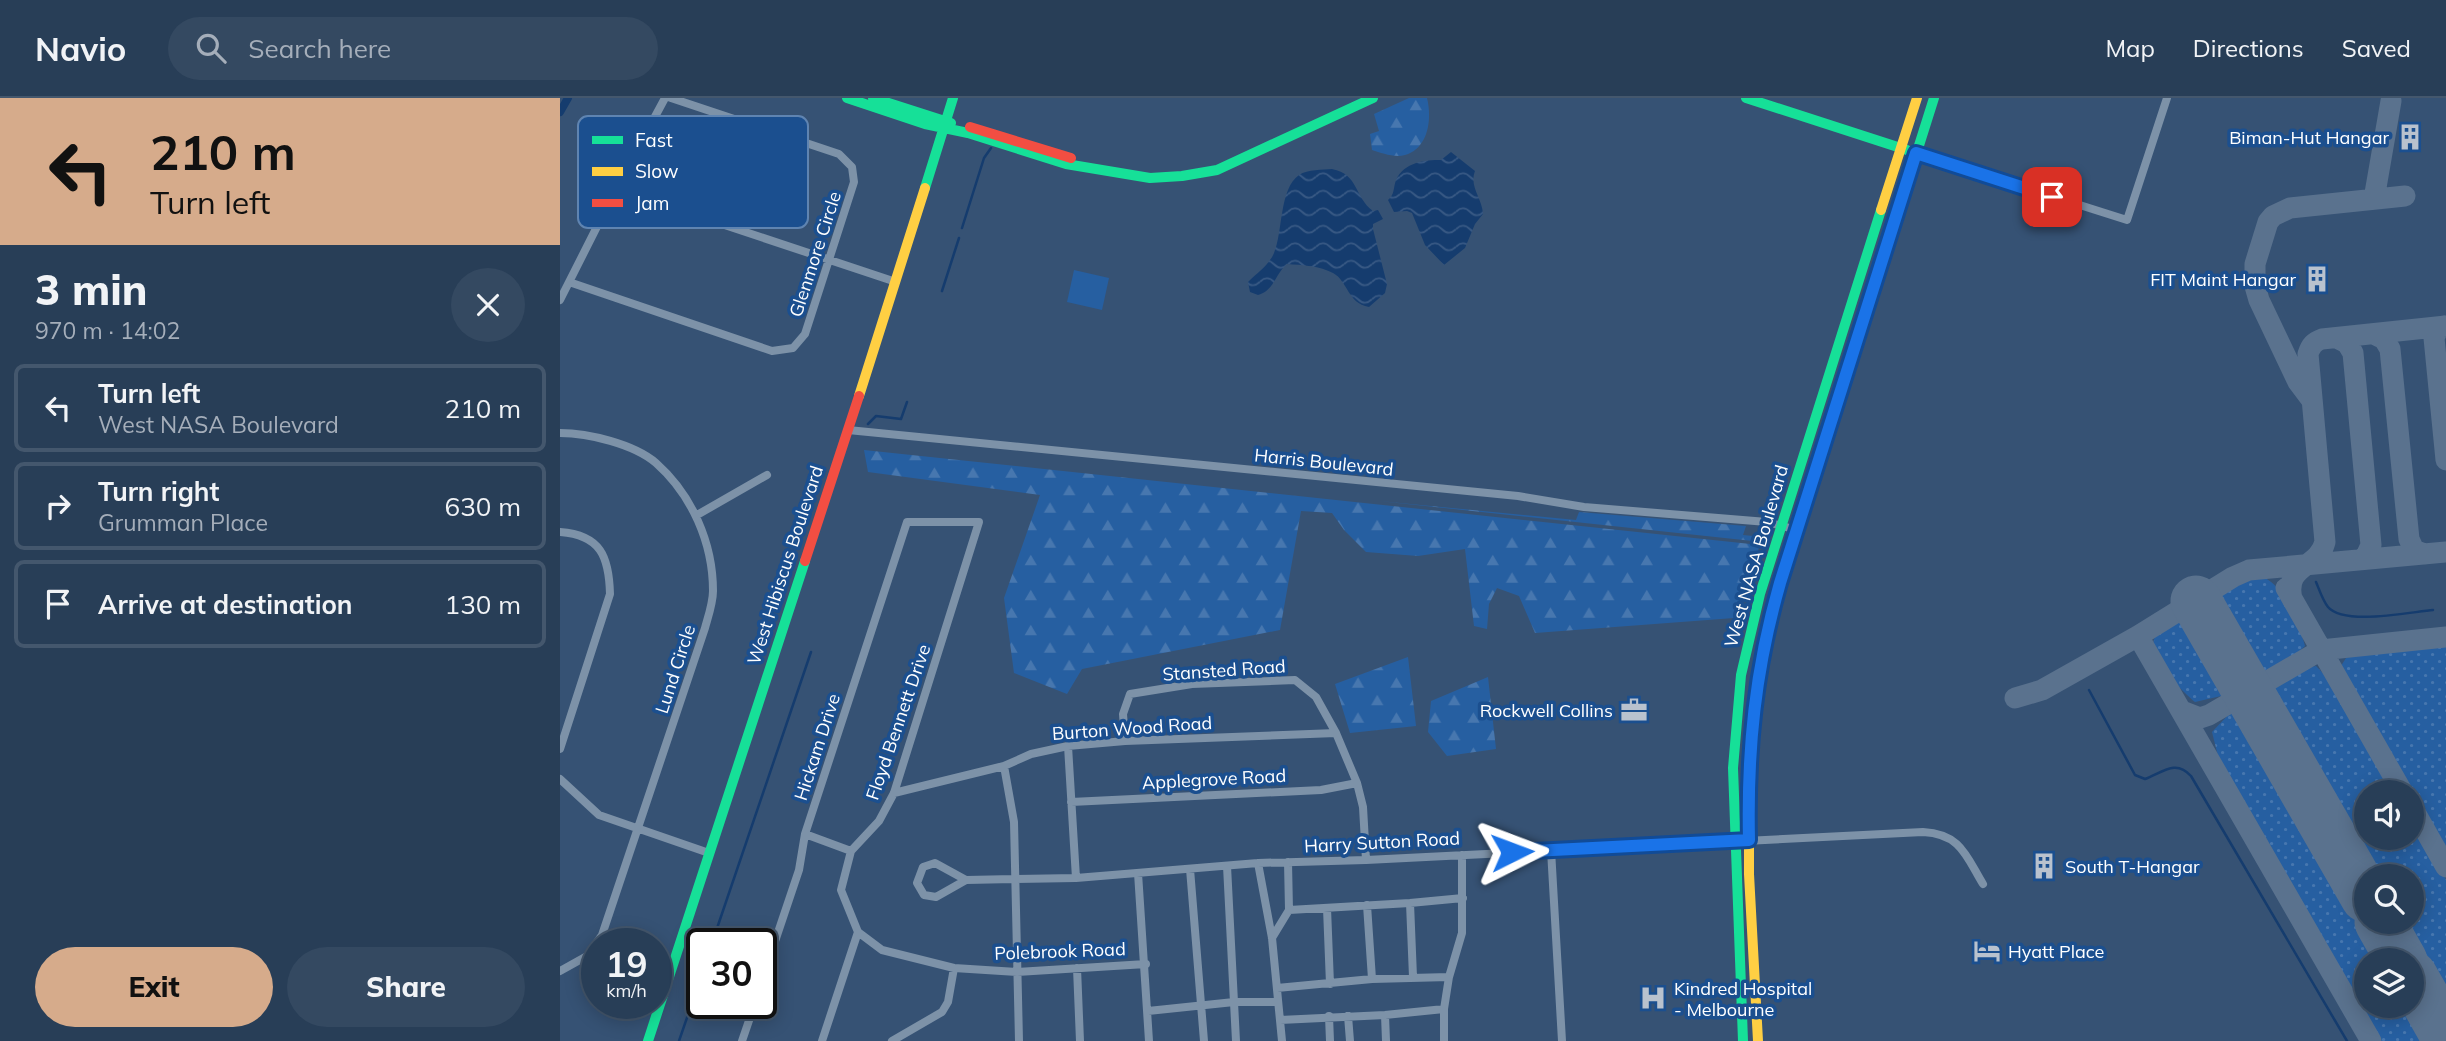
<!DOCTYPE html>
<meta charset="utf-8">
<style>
body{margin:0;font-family:Mulish,sans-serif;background:#344961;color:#f1f3f6;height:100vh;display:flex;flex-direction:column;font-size:26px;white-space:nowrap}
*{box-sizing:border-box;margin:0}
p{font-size:23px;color:#a5aeba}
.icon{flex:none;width:38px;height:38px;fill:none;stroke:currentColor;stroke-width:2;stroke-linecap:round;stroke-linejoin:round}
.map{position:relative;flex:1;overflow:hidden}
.side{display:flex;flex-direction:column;background:#283e57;width:560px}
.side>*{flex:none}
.guide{background:#d6ab8b;color:#111;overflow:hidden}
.fabs{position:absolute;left:1794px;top:682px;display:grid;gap:14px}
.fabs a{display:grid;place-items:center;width:70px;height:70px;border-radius:50%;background:#283e57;box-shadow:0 4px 18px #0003,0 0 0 2px #44576d;font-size:35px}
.speed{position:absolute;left:21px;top:830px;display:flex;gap:14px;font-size:35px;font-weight:700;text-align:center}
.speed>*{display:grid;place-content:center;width:91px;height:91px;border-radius:50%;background:#283e57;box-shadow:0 4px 18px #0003,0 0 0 2px #44576d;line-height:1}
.speed small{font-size:18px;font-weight:400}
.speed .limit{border:4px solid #111;border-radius:10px;background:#fff;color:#111}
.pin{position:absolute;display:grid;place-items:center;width:60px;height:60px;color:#fff;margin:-30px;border-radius:14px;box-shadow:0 4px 10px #0006}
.me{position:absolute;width:77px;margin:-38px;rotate:87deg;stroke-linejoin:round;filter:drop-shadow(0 0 5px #0008)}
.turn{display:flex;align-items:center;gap:24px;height:147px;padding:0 35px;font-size:32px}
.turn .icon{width:91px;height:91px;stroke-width:2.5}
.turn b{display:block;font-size:49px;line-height:60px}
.round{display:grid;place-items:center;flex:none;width:74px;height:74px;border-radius:37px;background:#344961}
.head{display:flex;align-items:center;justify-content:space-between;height:119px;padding:0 35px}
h1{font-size:42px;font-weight:800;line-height:52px}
.button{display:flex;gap:14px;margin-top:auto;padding:14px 35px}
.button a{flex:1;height:80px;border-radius:42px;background:#d6ab8b;color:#111;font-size:28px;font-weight:800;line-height:80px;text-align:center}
.button a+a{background:#344961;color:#f1f3f6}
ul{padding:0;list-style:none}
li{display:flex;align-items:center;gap:21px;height:88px;margin:0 14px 10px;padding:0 21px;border:4px solid #44576d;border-radius:10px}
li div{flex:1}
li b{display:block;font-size:26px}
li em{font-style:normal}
header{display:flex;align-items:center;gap:42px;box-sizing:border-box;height:98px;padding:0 35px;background:#283e57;border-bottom:2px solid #44576d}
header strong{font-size:33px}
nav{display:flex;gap:38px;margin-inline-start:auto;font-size:24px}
.search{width:490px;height:63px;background:#344961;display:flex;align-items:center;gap:18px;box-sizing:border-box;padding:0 24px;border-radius:38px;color:#a5aeba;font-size:26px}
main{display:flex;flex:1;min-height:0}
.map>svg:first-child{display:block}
.grass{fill:url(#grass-dots)}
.forest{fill:url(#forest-firs)}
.park{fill:#265fa1}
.water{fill:url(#water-waves)}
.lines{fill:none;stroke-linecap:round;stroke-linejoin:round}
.stream{stroke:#153c6e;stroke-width:2.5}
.canal{stroke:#153c6e;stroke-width:8}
.taxiway{stroke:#5a728e;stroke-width:21}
.runway{stroke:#5a728e;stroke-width:51}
.street{stroke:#7d92a8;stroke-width:8}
.fast{stroke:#16e098;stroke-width:10}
.slow{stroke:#ffcf43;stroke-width:10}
.jam{stroke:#f24e42;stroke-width:10}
.route-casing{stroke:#114b97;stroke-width:18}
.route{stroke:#1a73e8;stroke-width:12}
.labels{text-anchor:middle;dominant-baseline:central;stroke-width:7;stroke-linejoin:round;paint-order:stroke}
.poi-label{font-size:18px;fill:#fff;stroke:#1b4f8f;text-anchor:end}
.street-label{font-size:18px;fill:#fff;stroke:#1b4f8f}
.key{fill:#1b4f8f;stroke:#5f84b1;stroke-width:2}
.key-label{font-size:19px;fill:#fff}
</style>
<header>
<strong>Navio</strong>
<div class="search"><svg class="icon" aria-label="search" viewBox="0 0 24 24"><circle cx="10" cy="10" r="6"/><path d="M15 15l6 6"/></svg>Search here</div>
<nav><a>Map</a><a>Directions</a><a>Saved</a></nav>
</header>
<main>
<section class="side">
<div class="guide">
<div class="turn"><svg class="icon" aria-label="left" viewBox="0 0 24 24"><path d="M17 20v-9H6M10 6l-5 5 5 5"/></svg><div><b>210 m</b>Turn left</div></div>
</div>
<div class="head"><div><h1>3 min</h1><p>970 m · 14:02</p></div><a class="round"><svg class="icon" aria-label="close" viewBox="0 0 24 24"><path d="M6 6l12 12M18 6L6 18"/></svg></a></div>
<ul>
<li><svg class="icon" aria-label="left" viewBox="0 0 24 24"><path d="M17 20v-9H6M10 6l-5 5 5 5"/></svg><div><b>Turn left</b><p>West NASA Boulevard</p></div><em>210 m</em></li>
<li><svg class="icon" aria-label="right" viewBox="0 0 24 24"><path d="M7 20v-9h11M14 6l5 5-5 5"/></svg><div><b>Turn right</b><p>Grumman Place</p></div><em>630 m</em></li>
<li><svg class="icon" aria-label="arrive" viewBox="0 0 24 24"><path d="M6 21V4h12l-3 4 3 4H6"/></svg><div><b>Arrive at destination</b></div><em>130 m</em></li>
</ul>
<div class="button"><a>Exit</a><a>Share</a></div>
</section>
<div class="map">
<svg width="1886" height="943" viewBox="0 0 1886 943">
<defs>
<pattern id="grass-dots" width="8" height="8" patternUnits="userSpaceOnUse" patternTransform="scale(1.75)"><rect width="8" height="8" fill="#265fa1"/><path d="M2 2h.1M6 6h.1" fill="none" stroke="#4777af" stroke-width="1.8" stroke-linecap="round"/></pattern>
<pattern id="forest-firs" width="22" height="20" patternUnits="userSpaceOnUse" patternTransform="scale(1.75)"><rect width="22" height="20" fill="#265fa1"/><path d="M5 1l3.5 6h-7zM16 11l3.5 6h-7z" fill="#4777af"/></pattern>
<pattern id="water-waves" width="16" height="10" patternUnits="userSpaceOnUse" patternTransform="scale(1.75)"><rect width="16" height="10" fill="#153c6e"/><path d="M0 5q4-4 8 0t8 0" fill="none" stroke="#385984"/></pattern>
</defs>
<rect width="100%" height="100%" fill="#365274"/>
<!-- grass -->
<path class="grass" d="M1700,478C1723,484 1739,526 1745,548C1730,563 1715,573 1694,578L1659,517L1656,505C1661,488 1684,482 1700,478Z
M1623,522L1636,529L1671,590L1661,598L1635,604C1619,590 1574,548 1603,530C1610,526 1615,523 1623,522Z
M1886,547V764L1852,704V695H1846C1823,655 1791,613 1781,568L1786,560L1799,556Z
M1756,568C1788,599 1813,655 1836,695H1806V740H1852V722L1886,782V912L1836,824H1852V779H1809L1704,596C1719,581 1735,572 1756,568Z
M1682,609L1828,863H1806V908H1852V904L1874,943H1817L1682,706L1659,662L1652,634L1671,614Z"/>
<!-- forest -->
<path class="forest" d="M849,0H867C872,20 869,50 845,57C834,60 822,55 812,52L810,36L819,33L814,16Z
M304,352L1200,447L1174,520L975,535L959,498L937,490L929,506L927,531L914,528L905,451L858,458L806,454L784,432L772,415L741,413L720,532L522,571L507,596L454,575L444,500L480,397L308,374Z
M819,403L1016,422L1019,414L1186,428L1183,437L1203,439L1202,444Z
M848,559L856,628L790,635L775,586Z
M928,579L936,651L887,658L868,634L871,603Z"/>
<!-- park -->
<path class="park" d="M514,172L549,180L542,212L507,204Z"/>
<!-- water -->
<path class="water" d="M891,54L915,73C909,89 922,99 923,116L915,126L905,150L884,167L865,147L852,115L847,113L834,114L828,102C835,96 833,90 836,82C844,64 865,62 881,62Z
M772,71C799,76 794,99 813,113L818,112L823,121L813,126V131L827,186L825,195L809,209C787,205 788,183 773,175C760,168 742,167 727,166C715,176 714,193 698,197L690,194L688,184C697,175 709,167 714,155C723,134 719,91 739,77C748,71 762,72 772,71Z"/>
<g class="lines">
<!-- stream -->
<path class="stream" d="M402,130L424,60L431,50
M382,193L399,140
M308,326L316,318L341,321L347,304
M1756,484C1759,491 1763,503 1768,509C1784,528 1850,514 1873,512
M1529,592L1575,677L1585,681C1603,674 1616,661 1631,678L1787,943
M152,845L251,554
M119,943L142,876"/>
<!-- canal -->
<path class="canal" d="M0,14L8,0"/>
<!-- taxiway -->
<path class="taxiway" d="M1814,101L1831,3
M1884,228L1878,231L1874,240L1886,362
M1814,236L1824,241L1830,251L1849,441L1854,452L1865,456
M1777,240L1787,245L1793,255L1811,447L1806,458L1800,462
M1750,300L1738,284L1699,202L1695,188V166L1708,124L1713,118L1730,110L1845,98
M1726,490L1843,695
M1732,501C1724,466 1758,471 1765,444L1748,256C1751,247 1754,244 1762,241L1886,228
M1578,538L1811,943
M1455,600L1482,592L1578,538L1673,479L1689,472L1886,454
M1622,613L1640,620L1649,617L1761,552L1886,539
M1852,709L1886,769"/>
<!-- runway -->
<path class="runway" d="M1636,503L1806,799
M1820,824L1842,863
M1852,878L1886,938"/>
<!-- street -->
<path class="street" d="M1356,55L1567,122L1607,0
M56,91L336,184
M9,184L212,253L233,250L245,236L294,84L292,69L279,56L111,0
M0,202L56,91L105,0
M288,332L958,398L1024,409L1207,424L1237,432
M0,335C28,335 74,346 96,365C132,397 153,445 153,493C153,505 148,519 145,530L42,837L27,858L0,873
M137,417L207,377
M0,434C41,437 49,459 50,496L0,651
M565,643L563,616L570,596L632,586L735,582L756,599L776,635L797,685L803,709L806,762
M508,648L516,780
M444,668L454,724L459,943
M0,681L39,717L149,755
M334,695L444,668L471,656L508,648L565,643L776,635
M511,704L761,692L797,685
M245,736L291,753
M991,752L1002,943
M698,765L712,840L722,943
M667,768L676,943
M630,771L644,943
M578,775L589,943
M406,782L376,799L364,797L357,785L363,769L375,765L406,782L454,781L516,780L698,765L806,762L1363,734C1401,736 1406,758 1423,786
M850,805L853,879
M807,807L812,881
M767,810L770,886
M729,812L850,805L903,800
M298,834L322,852L394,870L457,874L586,866
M712,840L729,812L728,764
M517,870L520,943
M201,885L239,772L245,736L347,424H419L334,695L319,723L291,753L281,792L298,834L262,943
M717,890L812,881L889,879
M588,913L674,904H718
M825,917L826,943
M769,918L770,943
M788,918L790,943
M720,922L825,917L884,911
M182,943L195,905
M332,943L382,914L388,904L394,870
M884,943V911L889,879L902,835V757"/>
<!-- fast -->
<path class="fast" d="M287,0L365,26L408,35L506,66L590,80L622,78L657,72L813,0
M313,0L391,25
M1186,0L1347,52
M365,90L393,0
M1189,668L1195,594L1216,500L1374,0
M88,943L245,463
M1183,943L1173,670L1181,577L1200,496L1321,112"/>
<!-- slow -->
<path class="slow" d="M1321,112L1357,0
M299,298L365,90
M1189,668V776L1198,943"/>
<!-- jam -->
<path class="jam" d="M410,29L511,60
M245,463L299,298"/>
</g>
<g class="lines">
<!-- route casing -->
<g class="route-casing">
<path id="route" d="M952,754L1189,742C1187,652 1195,572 1220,485L1356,55L1492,99"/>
</g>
<!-- route -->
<use href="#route" class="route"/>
</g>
<!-- icons -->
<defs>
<g id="building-bare" transform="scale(2.1)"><path d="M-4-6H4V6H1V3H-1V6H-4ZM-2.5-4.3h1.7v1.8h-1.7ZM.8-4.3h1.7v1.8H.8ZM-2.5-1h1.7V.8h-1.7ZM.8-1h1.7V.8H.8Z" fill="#b9c2ce" stroke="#1b4f8f" stroke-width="2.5" paint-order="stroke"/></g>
<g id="office-bare" transform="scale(2.1)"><path d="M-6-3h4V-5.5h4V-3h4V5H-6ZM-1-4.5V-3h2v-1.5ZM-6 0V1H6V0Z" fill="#b9c2ce" stroke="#1b4f8f" stroke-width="2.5" paint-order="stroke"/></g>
<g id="hotel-bare" transform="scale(2.1)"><path d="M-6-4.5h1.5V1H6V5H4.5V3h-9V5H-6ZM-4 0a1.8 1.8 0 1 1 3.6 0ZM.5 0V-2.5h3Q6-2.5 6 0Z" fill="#b9c2ce" stroke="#1b4f8f" stroke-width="2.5" paint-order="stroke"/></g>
<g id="hospital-bare" transform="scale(2.1)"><path d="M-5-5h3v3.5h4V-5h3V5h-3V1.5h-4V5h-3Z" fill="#b9c2ce" stroke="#1b4f8f" stroke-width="2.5" paint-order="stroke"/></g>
</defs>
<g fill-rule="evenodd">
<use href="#building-bare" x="1850" y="39"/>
<use href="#building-bare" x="1757" y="181"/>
<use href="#office-bare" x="1074" y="612"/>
<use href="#building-bare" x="1484" y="768"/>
<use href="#hotel-bare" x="1427" y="853"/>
<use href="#hospital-bare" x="1093" y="900"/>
</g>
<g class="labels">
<!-- poi labels -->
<g class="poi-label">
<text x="1829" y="39">Biman-Hut Hangar</text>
<text x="1736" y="181">FIT Maint Hangar</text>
<text x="1053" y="612">Rockwell Collins</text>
<text x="1505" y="768" text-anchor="start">South T-Hangar</text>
<text x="1448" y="853" text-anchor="start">Hyatt Place</text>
<text x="1114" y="890" text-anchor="start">Kindred Hospital<tspan x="1114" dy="21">- Melbourne</tspan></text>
</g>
<!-- street labels -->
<g class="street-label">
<text transform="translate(255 156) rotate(-72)">Glenmore Circle</text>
<text transform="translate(764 364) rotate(6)">Harris Boulevard</text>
<text transform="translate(1196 458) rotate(-74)">West NASA Boulevard</text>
<text transform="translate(225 467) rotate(-72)">West Hibiscus Boulevard</text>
<text transform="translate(115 571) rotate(-72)">Lund Circle</text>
<text transform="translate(664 572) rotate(-4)">Stansted Road</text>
<text transform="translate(338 624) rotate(-71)">Floyd Bennett Drive</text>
<text transform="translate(572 630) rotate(-4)">Burton Wood Road</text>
<text transform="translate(257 649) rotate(-72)">Hickam Drive</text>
<text transform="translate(654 681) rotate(-3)">Applegrove Road</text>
<text transform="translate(822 744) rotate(-3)">Harry Sutton Road</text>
<text transform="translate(500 853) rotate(-2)">Polebrook Road</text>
</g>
</g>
<!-- legend -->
<rect x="18" y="18" width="230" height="112" rx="10" class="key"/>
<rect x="32" y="38" width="31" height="8" fill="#16e098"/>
<rect x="32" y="69" width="31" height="9" fill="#ffcf43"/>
<rect x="32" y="101" width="31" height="8" fill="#f24e42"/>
<g class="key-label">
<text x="75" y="49">Fast</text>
<text x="75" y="80">Slow</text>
<text x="75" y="112">Jam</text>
</g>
</svg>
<div class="fabs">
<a><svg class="icon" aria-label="sound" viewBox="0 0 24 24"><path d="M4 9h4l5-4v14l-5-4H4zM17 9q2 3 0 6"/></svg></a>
<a><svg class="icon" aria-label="search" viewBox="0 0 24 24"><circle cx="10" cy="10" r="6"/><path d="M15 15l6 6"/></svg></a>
<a><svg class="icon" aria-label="layers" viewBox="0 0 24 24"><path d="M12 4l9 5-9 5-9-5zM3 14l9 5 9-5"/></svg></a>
</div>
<div class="speed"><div>19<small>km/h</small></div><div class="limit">30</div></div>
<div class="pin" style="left:1492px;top:99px;background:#d93025"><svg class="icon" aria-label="arrive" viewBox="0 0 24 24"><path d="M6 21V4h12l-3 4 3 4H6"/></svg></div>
<svg class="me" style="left:952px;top:754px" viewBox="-20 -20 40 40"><path d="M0-17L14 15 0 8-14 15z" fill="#1a73e8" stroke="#fff" stroke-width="4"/></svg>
</div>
</main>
